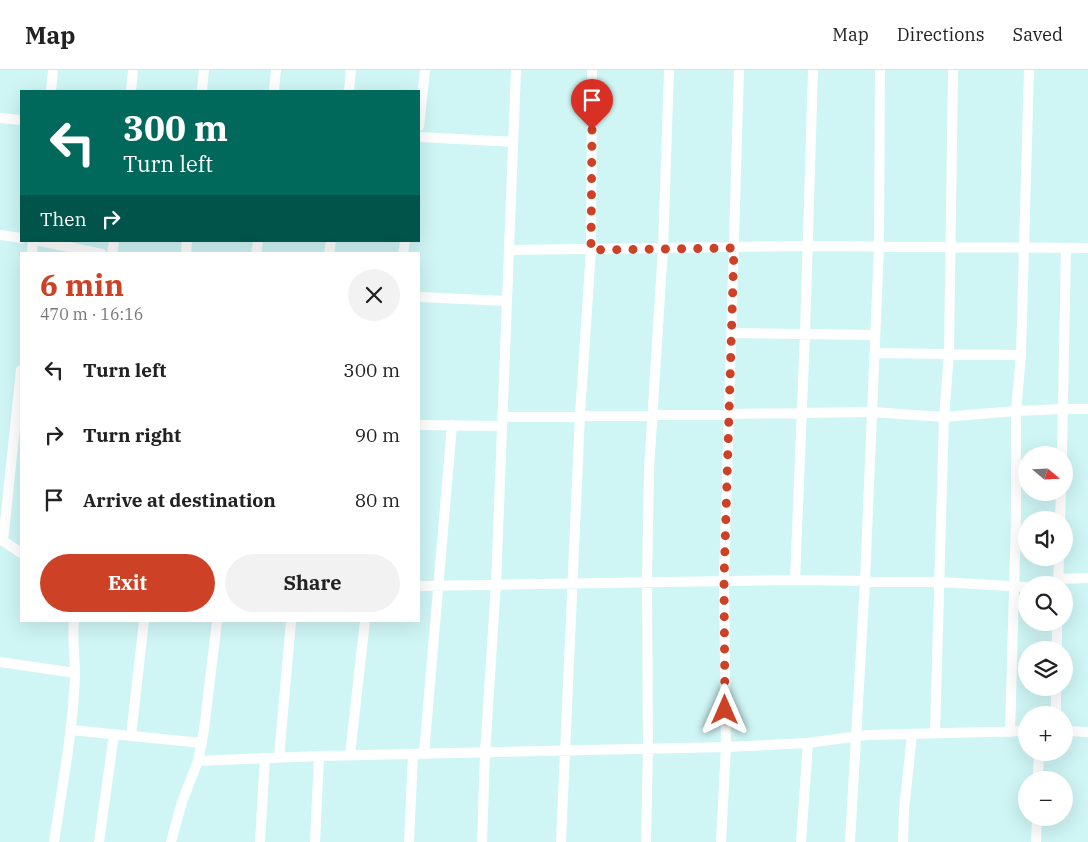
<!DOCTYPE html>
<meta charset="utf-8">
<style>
body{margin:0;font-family:"IBM Plex Serif",serif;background:#f2f2f2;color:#222;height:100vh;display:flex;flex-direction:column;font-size:19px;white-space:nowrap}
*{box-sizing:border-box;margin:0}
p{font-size:16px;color:#767676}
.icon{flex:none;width:28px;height:28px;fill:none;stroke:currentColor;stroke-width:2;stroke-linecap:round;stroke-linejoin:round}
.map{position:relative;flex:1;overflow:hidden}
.side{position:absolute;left:20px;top:182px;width:400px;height:370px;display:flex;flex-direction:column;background:#fff;border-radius:0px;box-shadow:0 5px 20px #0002}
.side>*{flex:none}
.guide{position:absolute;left:20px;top:20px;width:400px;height:152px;border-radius:0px;box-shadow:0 5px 20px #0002;background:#00695c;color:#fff;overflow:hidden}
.needle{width:32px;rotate:109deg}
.controls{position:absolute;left:1018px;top:376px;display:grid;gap:10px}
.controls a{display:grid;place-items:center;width:55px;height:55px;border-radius:50%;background:#fff;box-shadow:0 5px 20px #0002;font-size:25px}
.pin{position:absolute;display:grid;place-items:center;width:42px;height:42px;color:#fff;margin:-51px -21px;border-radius:50% 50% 50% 0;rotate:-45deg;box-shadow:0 0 5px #0007}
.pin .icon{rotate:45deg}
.me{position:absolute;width:55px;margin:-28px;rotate:0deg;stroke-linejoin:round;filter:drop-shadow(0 0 4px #0008)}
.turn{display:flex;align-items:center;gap:18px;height:105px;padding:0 20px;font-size:22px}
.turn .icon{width:65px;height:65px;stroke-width:2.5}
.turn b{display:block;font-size:35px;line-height:42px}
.then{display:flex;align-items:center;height:48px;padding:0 20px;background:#0003;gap:10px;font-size:19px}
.round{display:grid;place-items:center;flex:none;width:52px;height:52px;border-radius:26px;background:#f2f2f2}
.headline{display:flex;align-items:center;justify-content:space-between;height:85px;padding:0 20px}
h1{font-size:30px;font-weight:700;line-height:38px;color:#cd4226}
.cta{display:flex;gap:10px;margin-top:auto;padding:10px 20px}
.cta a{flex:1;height:58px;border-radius:30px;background:#cd4226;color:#fff;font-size:20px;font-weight:700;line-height:58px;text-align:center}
.cta a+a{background:#f2f2f2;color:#222}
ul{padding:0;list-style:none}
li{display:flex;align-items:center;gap:15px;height:65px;padding:0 20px}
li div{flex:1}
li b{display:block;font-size:19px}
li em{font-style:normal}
header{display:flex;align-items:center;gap:30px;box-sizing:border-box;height:70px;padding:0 25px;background:#fff;border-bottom:1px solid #e0e0e0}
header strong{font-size:24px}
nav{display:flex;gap:28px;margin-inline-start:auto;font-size:18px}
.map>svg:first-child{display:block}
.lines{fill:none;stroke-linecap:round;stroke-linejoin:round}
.street{stroke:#fff;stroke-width:10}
.route{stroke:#cd4226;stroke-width:9;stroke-dasharray:0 16.2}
</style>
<header>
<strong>Map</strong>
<nav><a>Map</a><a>Directions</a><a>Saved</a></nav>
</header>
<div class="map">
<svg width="1088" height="772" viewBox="0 0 1088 772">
<rect width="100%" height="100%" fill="#cff5f5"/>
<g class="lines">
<!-- street -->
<path class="street" d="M51,21L53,0
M131,21L133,0
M202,21L204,0
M274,21L276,0
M349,21L351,0
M0,48L21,50
M419,56L425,0
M419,67L513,72
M0,165L21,168
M40,171L102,184
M509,180L808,176L1088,178
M32,184L33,171
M112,184L114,171
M186,184L187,171
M256,184L258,171
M329,184L331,171
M403,184L405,171
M419,227L507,231
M732,263L875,265
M875,283L1021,285
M502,347L872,342L944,347L1016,341L1063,339H1088
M419,355L502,356
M1062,385L1066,178
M1060,450L1061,422
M0,469L21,483
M3,471L21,300
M1058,509L1088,508
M795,510L805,264L813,0
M1058,514L1059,488
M419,516L795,510L939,512L1026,517
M1057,580V552
M0,592L75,603
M1056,645V618
M71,660L202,673
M1064,661L1088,662
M1010,662L1016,449V341L1021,285L1029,0
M935,663L944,347L949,284L953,0
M131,666L144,551
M424,684L452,355
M350,685L365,551
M279,687L291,551
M198,691L319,686L726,677L808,673L867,665L1026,661
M1038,710L1039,682
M54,772C62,717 73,661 75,605C75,587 72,569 74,551
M99,772L114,664
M171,772L182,732L198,691L204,660L217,551
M260,772L265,688
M315,772L319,686
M409,772L413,684
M482,772L485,683L496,514L516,0
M561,772L580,345L591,180L592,0
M646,772L648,679L647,511L649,400L663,178L669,0
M721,772L726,677L724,510L739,0
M801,772L808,673
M850,772L865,511L879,177L880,0
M903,772L904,740L912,664
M1036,772L1037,748"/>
</g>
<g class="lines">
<!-- route -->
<path class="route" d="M592,60L591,180L734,178L724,510L725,640"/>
</g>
</svg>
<div class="controls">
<a><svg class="needle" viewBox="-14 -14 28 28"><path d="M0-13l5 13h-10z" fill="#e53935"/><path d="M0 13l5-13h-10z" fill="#767676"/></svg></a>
<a><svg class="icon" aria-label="sound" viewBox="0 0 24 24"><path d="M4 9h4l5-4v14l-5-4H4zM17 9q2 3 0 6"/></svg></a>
<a><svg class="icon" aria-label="search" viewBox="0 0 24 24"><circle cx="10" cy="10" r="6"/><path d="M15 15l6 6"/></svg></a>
<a><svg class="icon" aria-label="layers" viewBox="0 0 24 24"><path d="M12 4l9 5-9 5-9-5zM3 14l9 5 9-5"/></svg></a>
<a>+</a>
<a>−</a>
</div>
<div class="pin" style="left:592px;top:60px;background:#d93025"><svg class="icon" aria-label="arrive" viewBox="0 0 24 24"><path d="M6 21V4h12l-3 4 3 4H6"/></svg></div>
<svg class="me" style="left:725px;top:640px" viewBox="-20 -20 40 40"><path d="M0-17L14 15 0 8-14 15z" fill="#cd4226" stroke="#fff" stroke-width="4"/></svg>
<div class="guide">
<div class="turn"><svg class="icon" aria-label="left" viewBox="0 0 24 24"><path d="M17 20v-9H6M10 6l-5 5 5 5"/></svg><div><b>300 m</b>Turn left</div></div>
<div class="then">Then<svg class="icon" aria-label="right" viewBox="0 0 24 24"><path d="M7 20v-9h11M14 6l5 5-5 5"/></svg></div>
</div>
<section class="side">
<div class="headline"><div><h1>6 min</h1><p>470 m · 16:16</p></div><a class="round"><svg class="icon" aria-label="close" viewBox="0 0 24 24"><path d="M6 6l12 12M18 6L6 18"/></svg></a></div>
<ul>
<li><svg class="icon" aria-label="left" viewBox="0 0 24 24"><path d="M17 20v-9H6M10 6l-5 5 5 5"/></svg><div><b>Turn left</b></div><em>300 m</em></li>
<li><svg class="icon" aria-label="right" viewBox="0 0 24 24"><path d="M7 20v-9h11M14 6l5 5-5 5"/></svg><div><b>Turn right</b></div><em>90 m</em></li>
<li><svg class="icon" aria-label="arrive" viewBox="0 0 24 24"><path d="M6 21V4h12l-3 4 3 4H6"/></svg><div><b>Arrive at destination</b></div><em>80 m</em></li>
</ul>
<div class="cta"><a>Exit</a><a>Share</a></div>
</section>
</div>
